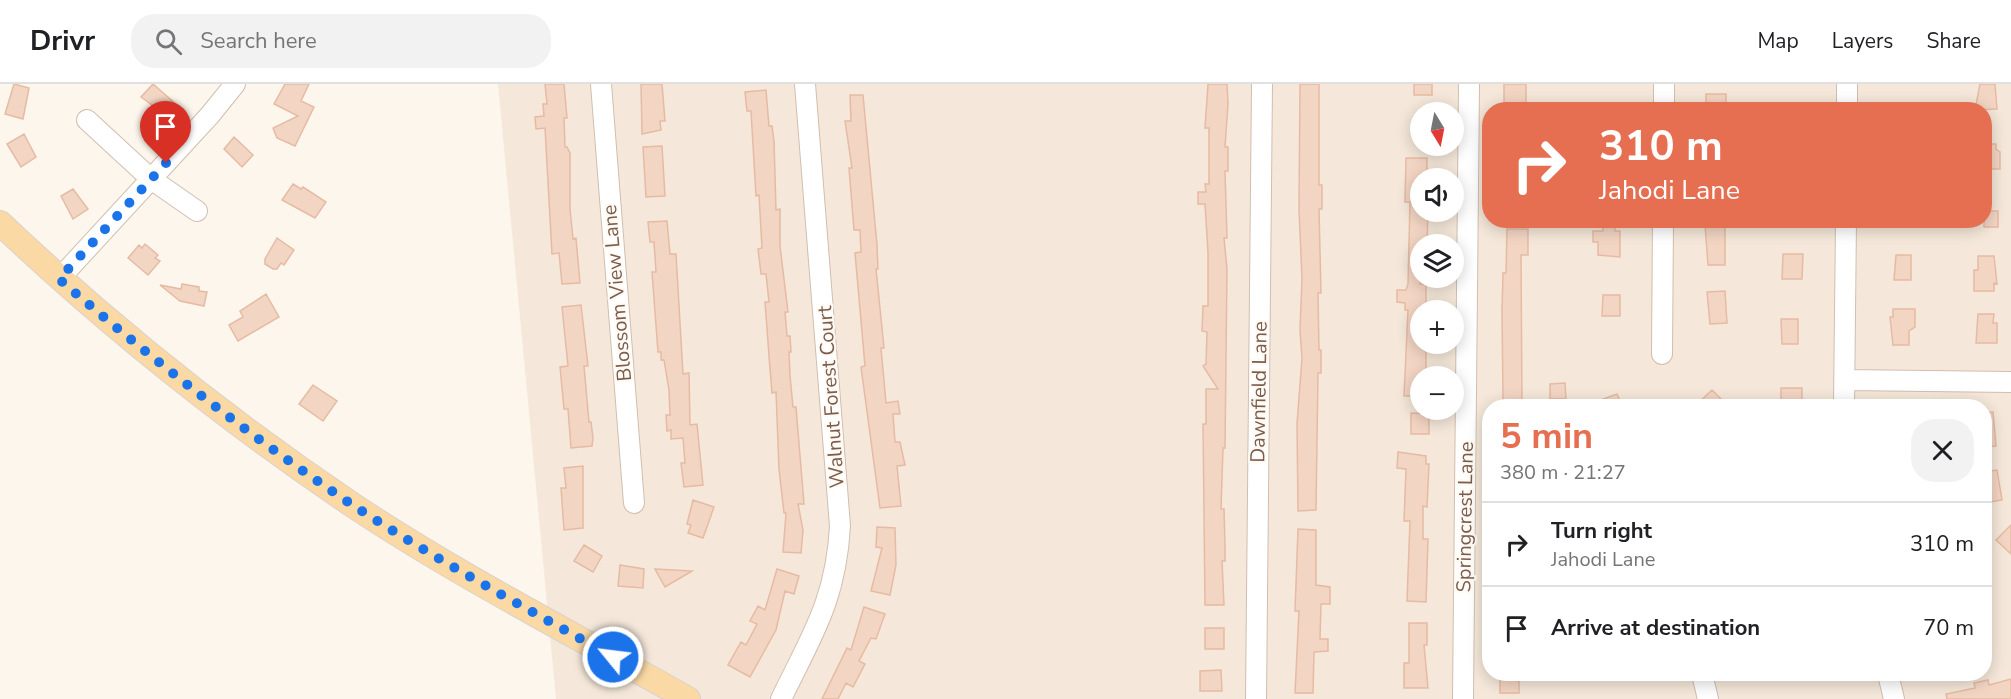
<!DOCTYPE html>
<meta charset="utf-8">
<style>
body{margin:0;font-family:"Nunito Sans",sans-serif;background:#f2f2f2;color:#202124;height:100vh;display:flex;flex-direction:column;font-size:22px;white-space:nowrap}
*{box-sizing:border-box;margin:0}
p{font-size:20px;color:#757577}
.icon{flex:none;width:33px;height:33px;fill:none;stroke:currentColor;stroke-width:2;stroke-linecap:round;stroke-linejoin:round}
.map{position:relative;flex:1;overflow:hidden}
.panel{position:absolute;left:1482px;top:315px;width:510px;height:282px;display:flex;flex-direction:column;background:#fff;border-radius:24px;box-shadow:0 3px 15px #0003}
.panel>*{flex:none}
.hud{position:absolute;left:1482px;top:18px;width:510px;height:126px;border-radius:24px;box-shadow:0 3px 15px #0003;background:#e76f51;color:#fff;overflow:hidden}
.needle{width:39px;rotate:170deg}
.fabs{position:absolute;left:1410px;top:18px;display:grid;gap:12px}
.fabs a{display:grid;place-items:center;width:54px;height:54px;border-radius:50%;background:#fff;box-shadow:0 3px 15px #0003;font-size:30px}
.pin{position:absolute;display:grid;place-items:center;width:51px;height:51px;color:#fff;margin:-62px -26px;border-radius:50% 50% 50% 0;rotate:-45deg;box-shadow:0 0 6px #0007}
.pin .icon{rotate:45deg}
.me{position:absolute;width:66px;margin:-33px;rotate:299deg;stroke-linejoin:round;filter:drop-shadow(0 0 4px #0008)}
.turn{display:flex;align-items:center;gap:21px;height:126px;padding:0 18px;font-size:27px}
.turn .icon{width:78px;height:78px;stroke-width:2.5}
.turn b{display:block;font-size:42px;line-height:51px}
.round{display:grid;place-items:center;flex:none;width:63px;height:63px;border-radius:24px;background:#f2f2f2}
.summary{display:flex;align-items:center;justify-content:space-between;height:102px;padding:0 18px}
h1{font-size:36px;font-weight:700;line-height:45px;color:#e76f51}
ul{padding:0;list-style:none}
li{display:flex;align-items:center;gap:18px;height:84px;padding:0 18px;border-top:2px solid #e0e0e0}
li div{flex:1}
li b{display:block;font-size:22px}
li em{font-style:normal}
header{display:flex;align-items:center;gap:36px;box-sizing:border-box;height:84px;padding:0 30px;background:#fff;border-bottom:2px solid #e0e0e0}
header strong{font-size:28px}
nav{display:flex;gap:33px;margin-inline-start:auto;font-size:21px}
.search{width:420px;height:54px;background:#f2f2f2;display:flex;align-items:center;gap:15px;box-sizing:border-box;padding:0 21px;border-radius:24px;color:#757577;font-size:22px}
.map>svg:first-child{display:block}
.residential{fill:#f5e8da;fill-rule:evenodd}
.building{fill:#f3d5c3;stroke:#e6bba3;stroke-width:1.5}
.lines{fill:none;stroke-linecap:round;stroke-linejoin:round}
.minor-casing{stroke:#d1beb0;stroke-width:22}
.major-casing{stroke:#dad1cd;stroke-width:26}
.minor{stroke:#fff;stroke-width:20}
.major{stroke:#fbd9a5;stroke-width:24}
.route{stroke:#1a73e8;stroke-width:10;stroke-dasharray:0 18}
.labels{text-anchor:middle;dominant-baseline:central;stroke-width:4.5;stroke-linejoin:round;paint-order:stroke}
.street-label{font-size:20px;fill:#7a5c4d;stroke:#fffaf3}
</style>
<header>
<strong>Drivr</strong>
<div class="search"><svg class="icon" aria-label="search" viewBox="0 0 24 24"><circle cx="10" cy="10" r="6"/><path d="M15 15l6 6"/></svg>Search here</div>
<nav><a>Map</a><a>Layers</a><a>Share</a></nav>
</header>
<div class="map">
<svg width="2011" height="615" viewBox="0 0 2011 615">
<rect width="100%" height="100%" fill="#fdf6ec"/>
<!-- residential -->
<path class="residential" d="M498,0H2011V615H556ZM1490,26H1984V136H1490ZM1420,28H1454V62H1420ZM1420,94H1454V128H1420ZM1420,160H1454V194H1420ZM1420,226H1454V260H1420ZM1420,292H1454V326H1420ZM1490,322H1984V590H1490Z"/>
<!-- building -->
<path class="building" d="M14,0L29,4L23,35L5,30Z
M153,0L177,21L167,32L141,13Z
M285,0H309L301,17L314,23L295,62L277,54L273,44L298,32L274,20Z
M545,0H564L567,34H564L565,63H567L570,69V125L573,155L576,154L580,199L562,200L559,169L552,170L545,44L536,45L535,33L544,32L543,20H547Z
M641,0H662L665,37H660L661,46L642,50Z
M1208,0H1227L1228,20L1225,63H1228V87H1225L1227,154H1224L1227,185L1225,364H1223L1221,425H1224L1225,460V477H1222L1224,521H1205L1203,340H1206V305H1218L1203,282L1206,280L1207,248L1202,247L1203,222H1208V169L1205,120H1198V108H1206L1205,100H1209V44H1205Z
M1300,0H1319V101H1322V125H1319L1321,209H1318L1319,266H1321V289H1318L1316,426L1298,427L1297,340L1302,274L1300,246L1302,195L1299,125Z
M1414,0H1432V11H1414Z
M1504,0H1526V26H1504Z
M1980,0H1995L1997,25L1975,26Z
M766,6L769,42H772L774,57L776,126L780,125V162L788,228H785L787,252H790L791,268H789L790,292L793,323H796L804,420H798L803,446L801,469L783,468L786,429H784L779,385L776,308L772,309L770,285L765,218H769L766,190H761L758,165L762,164L759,111L756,112L751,27H747L745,8Z
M1706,10H1726V26H1706Z
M850,11H863L877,161L878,185H876L884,264H881L886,319L898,317L900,330H893L895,358H900L905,381L897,382L901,422L880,424L861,283L865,282L855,169L861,168L860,146H854L849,84H852L845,37H851Z
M24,50L36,73L21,83L7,60Z
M234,53L253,71L242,83L224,65Z
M1984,60H1996V65L2000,68V85H1984Z
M662,62L665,112L646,113L643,63Z
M1406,74H1427V94H1420V128H1428L1427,160H1420V200H1426V226H1420V260H1426V292H1420V312H1404L1408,226H1405V219L1397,218V206H1406L1408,200L1410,118H1405Z
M293,100L301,105L303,103L326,118L315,134L282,116Z
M73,105L88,125L73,135L61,112Z
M1984,127H1998V143H1984Z
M1602,136H1615V147H1620V173L1598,171V158H1593V147H1603Z
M667,137L670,170H676L683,290L689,289L690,341L697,340L703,401L684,403L681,379H685L683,354L671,355V346L667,347L666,331H670L669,306L664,276H661V268H658L652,188H656L654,158H650L648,138Z
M1705,141H1725V181H1708Z
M1507,145H1528V171H1521L1522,322H1504L1503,315L1502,226L1503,189H1506Z
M277,154L294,166L284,181L281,179L277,185H273L265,180V175Z
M145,160L158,171L155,174L160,177L148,191L128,174L139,161L142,164Z
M1783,170H1803L1802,195H1782Z
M1896,171H1911V196H1894Z
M1978,172H1994L1997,200L1994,199V207H1974V186H1978Z
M182,200L199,203V207L207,208L204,222L180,217L160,201L181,205Z
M1725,207L1727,239L1710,240L1707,208Z
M266,210L279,233L238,257L229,241L243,233L240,227Z
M1603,211H1620V232H1602Z
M581,221L588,282H584L589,338H591L593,354L592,362L571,364L568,325H564L560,283L568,282L562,223Z
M1893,225H1915V243L1909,247V261H1893L1890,233H1893Z
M1978,230H1994L1993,239H1997V259H1976Z
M1781,235H1798V260H1782Z
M1565,299L1566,315H1550V300Z
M313,301L337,317L323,337L299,320Z
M1781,304H1802V322H1781Z
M1712,306L1728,322H1695Z
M1617,310L1622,322H1588L1587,321Z
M1993,328L1996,362L1984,363V329Z
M1411,329L1429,330V350H1411Z
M1398,368L1426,372V380H1429L1427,423L1423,422V455H1428L1426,518L1407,517L1410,437H1404L1406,385L1397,384Z
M583,382V444L564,446L561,404H566L564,384Z
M1997,386L2002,416L1984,419V388Z
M693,416L714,423L703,454L688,449L691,441L687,440Z
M2011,441V470L1996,456Z
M877,443L895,444L896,481L890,511L871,507L882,464L876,463Z
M1298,445L1316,446V501L1330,503V520H1321L1320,555H1328V567L1314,568L1313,609H1295L1299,527H1295Z
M584,461L602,472L593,488L574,477Z
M620,481L644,485L643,504L618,502Z
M655,485L692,487L665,503Z
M777,485L799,492L794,510L785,507L776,546L750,593L728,581L741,558L746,561L757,540L750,537L758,522L765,526Z
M864,523L885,530L876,555L871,554L859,577L865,580L853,603L846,599L838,615H822L847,564L851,566Z
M1409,539H1427V561H1424L1428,604H1404V579H1409Z
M1205,544H1224V565H1205Z
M1221,586L1222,607H1200V587Z
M1500,590H1519V609H1500Z
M2011,595V615H1947L1946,610L1975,604L1974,599L1988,596L1989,601Z"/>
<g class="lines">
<!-- minor casing -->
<g class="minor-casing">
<path id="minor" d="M601,0L634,419
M1664,26V0
M1847,26V0
M87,36L151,95L197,127
M59,195L210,31L235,0
M1662,270L1663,136
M1845,296L2011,298
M1844,322L1846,136
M1702,590L1708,615
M1888,590L1894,615
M781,615C812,551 836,516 840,442L805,0
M1256,615L1262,0
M1463,615L1469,0"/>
</g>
<!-- major casing -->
<g class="major-casing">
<path id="major" d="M0,139C110,243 228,337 354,422C461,493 577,552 688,615"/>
</g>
<!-- minor -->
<use href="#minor" class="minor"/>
<!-- major -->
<use href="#major" class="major"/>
</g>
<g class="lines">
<!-- route -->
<path class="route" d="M166,79L59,195C153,276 251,353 354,422C438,477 526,524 613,573"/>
</g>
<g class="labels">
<!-- street labels -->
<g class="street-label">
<text transform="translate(617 209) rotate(-95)">Blossom View Lane</text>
<text transform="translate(1259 308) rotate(-89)">Dawnfield Lane</text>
<text transform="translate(831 313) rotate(-94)">Walnut Forest Court</text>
<text transform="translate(1465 433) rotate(-89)">Springcrest Lane</text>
</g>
</g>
</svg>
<div class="fabs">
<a><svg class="needle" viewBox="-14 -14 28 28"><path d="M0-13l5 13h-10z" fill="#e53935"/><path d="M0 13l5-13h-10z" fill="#757577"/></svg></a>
<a><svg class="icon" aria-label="sound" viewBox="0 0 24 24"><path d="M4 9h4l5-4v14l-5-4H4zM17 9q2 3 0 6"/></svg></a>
<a><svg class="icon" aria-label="layers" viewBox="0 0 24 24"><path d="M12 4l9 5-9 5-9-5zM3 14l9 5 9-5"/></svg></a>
<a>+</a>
<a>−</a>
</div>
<div class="pin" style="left:166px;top:79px;background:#d93025"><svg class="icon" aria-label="arrive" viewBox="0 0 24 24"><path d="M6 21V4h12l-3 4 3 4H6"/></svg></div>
<svg class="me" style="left:613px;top:573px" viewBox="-20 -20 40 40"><circle r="17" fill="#1a73e8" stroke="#fff" stroke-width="3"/><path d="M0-11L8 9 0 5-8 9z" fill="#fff"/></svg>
<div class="hud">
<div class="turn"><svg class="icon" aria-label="right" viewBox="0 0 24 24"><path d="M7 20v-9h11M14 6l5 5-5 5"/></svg><div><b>310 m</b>Jahodi Lane</div></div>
</div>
<section class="panel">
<div class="summary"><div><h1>5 min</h1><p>380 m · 21:27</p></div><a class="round"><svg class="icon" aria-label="close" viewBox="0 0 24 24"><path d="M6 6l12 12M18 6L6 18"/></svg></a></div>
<ul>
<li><svg class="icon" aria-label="right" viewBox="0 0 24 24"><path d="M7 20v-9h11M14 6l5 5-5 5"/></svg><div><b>Turn right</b><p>Jahodi Lane</p></div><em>310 m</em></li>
<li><svg class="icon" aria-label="arrive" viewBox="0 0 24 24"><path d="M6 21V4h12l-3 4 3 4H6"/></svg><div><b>Arrive at destination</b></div><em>70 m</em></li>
</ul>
</section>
</div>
